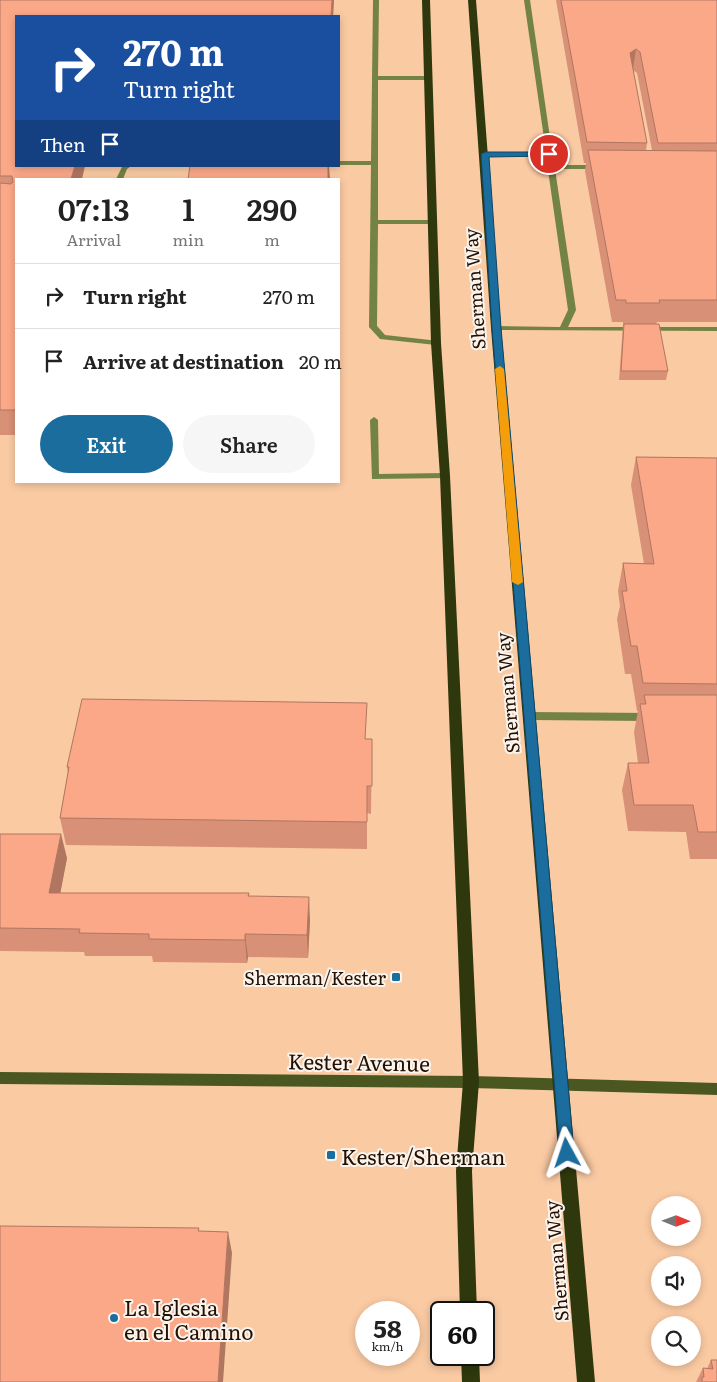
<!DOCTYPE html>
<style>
body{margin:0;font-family:Literata,serif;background:#f6f6f6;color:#222;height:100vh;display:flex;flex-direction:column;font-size:19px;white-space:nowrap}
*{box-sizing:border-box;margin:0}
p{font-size:16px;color:#767676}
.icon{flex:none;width:28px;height:28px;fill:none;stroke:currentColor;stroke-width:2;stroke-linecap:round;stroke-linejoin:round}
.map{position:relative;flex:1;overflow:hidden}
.panel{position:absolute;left:15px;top:178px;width:325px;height:305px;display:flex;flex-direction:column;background:#fff;border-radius:0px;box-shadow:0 2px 8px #0003}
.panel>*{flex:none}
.guide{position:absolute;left:15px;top:15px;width:325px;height:152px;border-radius:0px;box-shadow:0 2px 8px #0003;background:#1a4fa0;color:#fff;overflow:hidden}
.needle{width:32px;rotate:91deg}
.tools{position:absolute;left:651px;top:1196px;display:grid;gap:10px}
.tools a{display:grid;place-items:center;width:50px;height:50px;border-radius:50%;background:#fff;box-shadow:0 2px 8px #0003;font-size:25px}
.speed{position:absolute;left:355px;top:1301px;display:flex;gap:10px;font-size:25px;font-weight:700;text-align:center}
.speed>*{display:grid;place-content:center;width:65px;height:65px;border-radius:50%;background:#fff;box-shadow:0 2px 8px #0003;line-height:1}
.speed small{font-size:12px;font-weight:400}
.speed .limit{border:2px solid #111;border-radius:8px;background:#fff;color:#111}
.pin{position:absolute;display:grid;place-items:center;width:42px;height:42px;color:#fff;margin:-21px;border:2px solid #fff;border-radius:50%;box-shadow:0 1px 5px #0007}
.me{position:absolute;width:55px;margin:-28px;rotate:355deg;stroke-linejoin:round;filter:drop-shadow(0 0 4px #0008)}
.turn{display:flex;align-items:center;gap:18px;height:105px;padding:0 25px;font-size:22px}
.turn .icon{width:65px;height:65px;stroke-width:2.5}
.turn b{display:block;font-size:35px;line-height:42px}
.then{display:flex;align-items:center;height:48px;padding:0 25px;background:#0003;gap:10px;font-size:19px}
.eta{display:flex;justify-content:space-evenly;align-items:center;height:85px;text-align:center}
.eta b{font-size:30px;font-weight:600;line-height:35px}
.action{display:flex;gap:10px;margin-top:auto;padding:10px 25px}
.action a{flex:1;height:58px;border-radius:30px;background:#1b6d9e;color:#fff;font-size:20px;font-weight:600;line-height:58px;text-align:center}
.action a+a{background:#f6f6f6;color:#222}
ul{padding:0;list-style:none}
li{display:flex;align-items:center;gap:15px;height:65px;padding:0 25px;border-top:1px solid #e0e0e0}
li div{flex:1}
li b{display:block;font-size:19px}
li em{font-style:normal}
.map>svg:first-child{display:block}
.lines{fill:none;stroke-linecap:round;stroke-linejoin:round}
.service{fill:#738245;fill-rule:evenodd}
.secondary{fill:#4a5720;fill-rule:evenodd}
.primary{fill:#2e380c;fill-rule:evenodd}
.wall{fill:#d89076;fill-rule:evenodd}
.shaded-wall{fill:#b07660}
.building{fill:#fba889;stroke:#b07660}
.route{fill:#1b6d9e;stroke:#124767}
.slow{fill:#f59e0b}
.poi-dot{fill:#1b6d9e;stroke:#faf4ef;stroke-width:2}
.labels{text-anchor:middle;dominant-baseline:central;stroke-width:4;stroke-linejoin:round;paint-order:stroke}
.street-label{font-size:18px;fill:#251000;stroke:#faf4ef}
.poi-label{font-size:18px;fill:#251000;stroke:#faf4ef;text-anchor:end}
.near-street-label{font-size:21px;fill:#251000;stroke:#faf4ef}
.near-poi-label{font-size:21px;fill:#251000;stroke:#faf4ef;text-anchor:start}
</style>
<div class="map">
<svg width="717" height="1382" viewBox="0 0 717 1382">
<rect width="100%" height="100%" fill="#facaa3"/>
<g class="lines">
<!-- service -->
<path class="service" d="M373,0H379L378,76H428L431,78L428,80H378V220H432L436,222L432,224H378L377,326L385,335L439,341V345H436L380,339L369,327L371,165H339V161H371Z
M524,0H530L554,165H598L601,167L598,169H555L576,310L568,327H717V331L496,330L492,328L496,326L560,327L568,310L546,156H485L482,154L485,152H546Z
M131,166L127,169L123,179H116L122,167Z
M374,417L378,420L379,474L445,473L448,474L449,476L448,478L372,479L370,420Z
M529,712L650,713L654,714L655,717L654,720L650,721L529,720L525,719L524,716L525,713Z"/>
<!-- secondary -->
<path class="secondary" d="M0,1072L471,1076L717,1083V1095L471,1088L0,1084Z"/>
<!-- primary -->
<path class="primary" d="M422,0H430L441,343L450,476L479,1082L472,1171L477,1312H460L456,1171L463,1082L440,476L431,343Z
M468,0H476L501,328L595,1382H577L491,328Z
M461,1355H479L480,1382H462Z"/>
</g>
<!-- wall -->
<path class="wall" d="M0,0H334L333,16H16V435H0Z
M556,0H717V322H657L656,324L668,371L666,380H619L623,325V322H612L585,171L586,163H584ZM633,70L637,73L652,150H646L647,143Z
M636,457L717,458V859H690L686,832L628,831L622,790L628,763H638L634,732L638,711H637L631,674H625L617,619L620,606L618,591L623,563L644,564L631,485Z
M366,739H372L371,814L367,813V849L66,845L60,818L68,773L67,767Z
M0,834L67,858L60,893H249V896L310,920L308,958L248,957L247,963L153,962L152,956H85L84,952L0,951Z
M711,1360L717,1382H696L703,1368L707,1369Z"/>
<!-- shaded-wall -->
<path class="shaded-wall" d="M332,0H334L333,16H331Z
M636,49L633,69L630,53Z
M75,166H85L82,179H71Z
M328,166H329L330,179H328Z
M61,834L67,858L56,916L49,893Z
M309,897L310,920L308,958L307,935Z
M245,934L248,957L247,963L245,940Z
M228,1232L232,1253L223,1382H218Z"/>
<!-- building -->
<path class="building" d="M0,0H332L331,16H16V166H75L71,179H16V410H0V183L11,184L13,182L12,176H0Z
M561,0H717V143H658L640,52L636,49L630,53L647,143L587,142Z
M588,150L717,151V300H659L660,303H626V300H616Z
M190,166H328V179H188Z
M624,324H659L668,371H621Z
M636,457L717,458V684L643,683L637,646H631L622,591H627L623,563L654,564Z
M644,695H717V832H698L693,805H634L628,763H649L640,704H646Z
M82,699L367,703L365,739H372V786H367V822L60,818L69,767H67Z
M0,834H61L49,893H249L248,896L309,897L307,935L245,934V940L149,939V934L79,933L80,929L0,928Z
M0,1226L199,1228L198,1231L228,1232L218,1382H0Z
M711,1360H717V1382H702V1377H704L703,1368L713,1369Z"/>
<!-- route -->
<path class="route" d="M485,152H549L553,154L549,156L489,157L501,328L574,1153L572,1158L567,1160L562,1158L560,1153L492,328L481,154Z"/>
<!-- slow -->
<path class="slow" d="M500,366L504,369L523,582L518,585L512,582L495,369Z"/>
<!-- markers -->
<g class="poi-dot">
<rect x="391" y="972" width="10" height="10" rx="2.5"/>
<rect x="326" y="1150" width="10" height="10" rx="2.5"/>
<circle cx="114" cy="1318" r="5"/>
</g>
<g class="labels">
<!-- street labels -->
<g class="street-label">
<text transform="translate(474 289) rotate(-94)">Sherman Way</text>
<text transform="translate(507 693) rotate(-95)">Sherman Way</text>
<text transform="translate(556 1261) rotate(-95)">Sherman Way</text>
</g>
<!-- poi labels -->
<g class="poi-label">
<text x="386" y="977">Sherman/Kester</text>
</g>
<!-- near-street labels -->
<g class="near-street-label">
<text transform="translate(359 1061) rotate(1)">Kester Avenue</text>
</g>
<!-- near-poi labels -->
<g class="near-poi-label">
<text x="341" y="1155">Kester/Sherman</text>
<text x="124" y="1306">La Iglesia<tspan x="124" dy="24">en el Camino</tspan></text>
</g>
</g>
</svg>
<div class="tools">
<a><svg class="needle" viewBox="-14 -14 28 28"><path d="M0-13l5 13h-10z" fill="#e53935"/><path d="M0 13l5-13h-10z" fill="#767676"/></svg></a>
<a><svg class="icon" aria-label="sound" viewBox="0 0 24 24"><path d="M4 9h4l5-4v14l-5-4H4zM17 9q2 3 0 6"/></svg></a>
<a><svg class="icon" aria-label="search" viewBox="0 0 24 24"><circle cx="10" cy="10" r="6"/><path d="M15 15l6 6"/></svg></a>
</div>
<div class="speed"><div>58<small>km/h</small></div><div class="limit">60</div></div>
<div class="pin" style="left:549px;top:154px;background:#d93025"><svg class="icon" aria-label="arrive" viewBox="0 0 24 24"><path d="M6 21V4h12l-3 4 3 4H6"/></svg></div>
<svg class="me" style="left:567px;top:1153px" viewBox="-20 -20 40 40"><path d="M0-17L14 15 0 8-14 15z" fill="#1b6d9e" stroke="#fff" stroke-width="4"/></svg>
<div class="guide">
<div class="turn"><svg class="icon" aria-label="right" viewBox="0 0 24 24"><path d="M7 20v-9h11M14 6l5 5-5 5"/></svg><div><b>270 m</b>Turn right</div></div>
<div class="then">Then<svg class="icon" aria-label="arrive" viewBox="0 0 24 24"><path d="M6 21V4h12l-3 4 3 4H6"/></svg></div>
</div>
<section class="panel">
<div class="eta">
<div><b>07:13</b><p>Arrival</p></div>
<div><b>1</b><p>min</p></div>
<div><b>290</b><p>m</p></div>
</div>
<ul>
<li><svg class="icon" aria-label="right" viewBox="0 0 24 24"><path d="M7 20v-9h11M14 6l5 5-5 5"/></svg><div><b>Turn right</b></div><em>270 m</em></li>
<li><svg class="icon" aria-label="arrive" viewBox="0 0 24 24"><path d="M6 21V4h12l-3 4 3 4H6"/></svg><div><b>Arrive at destination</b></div><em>20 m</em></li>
</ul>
<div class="action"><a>Exit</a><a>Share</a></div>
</section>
</div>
